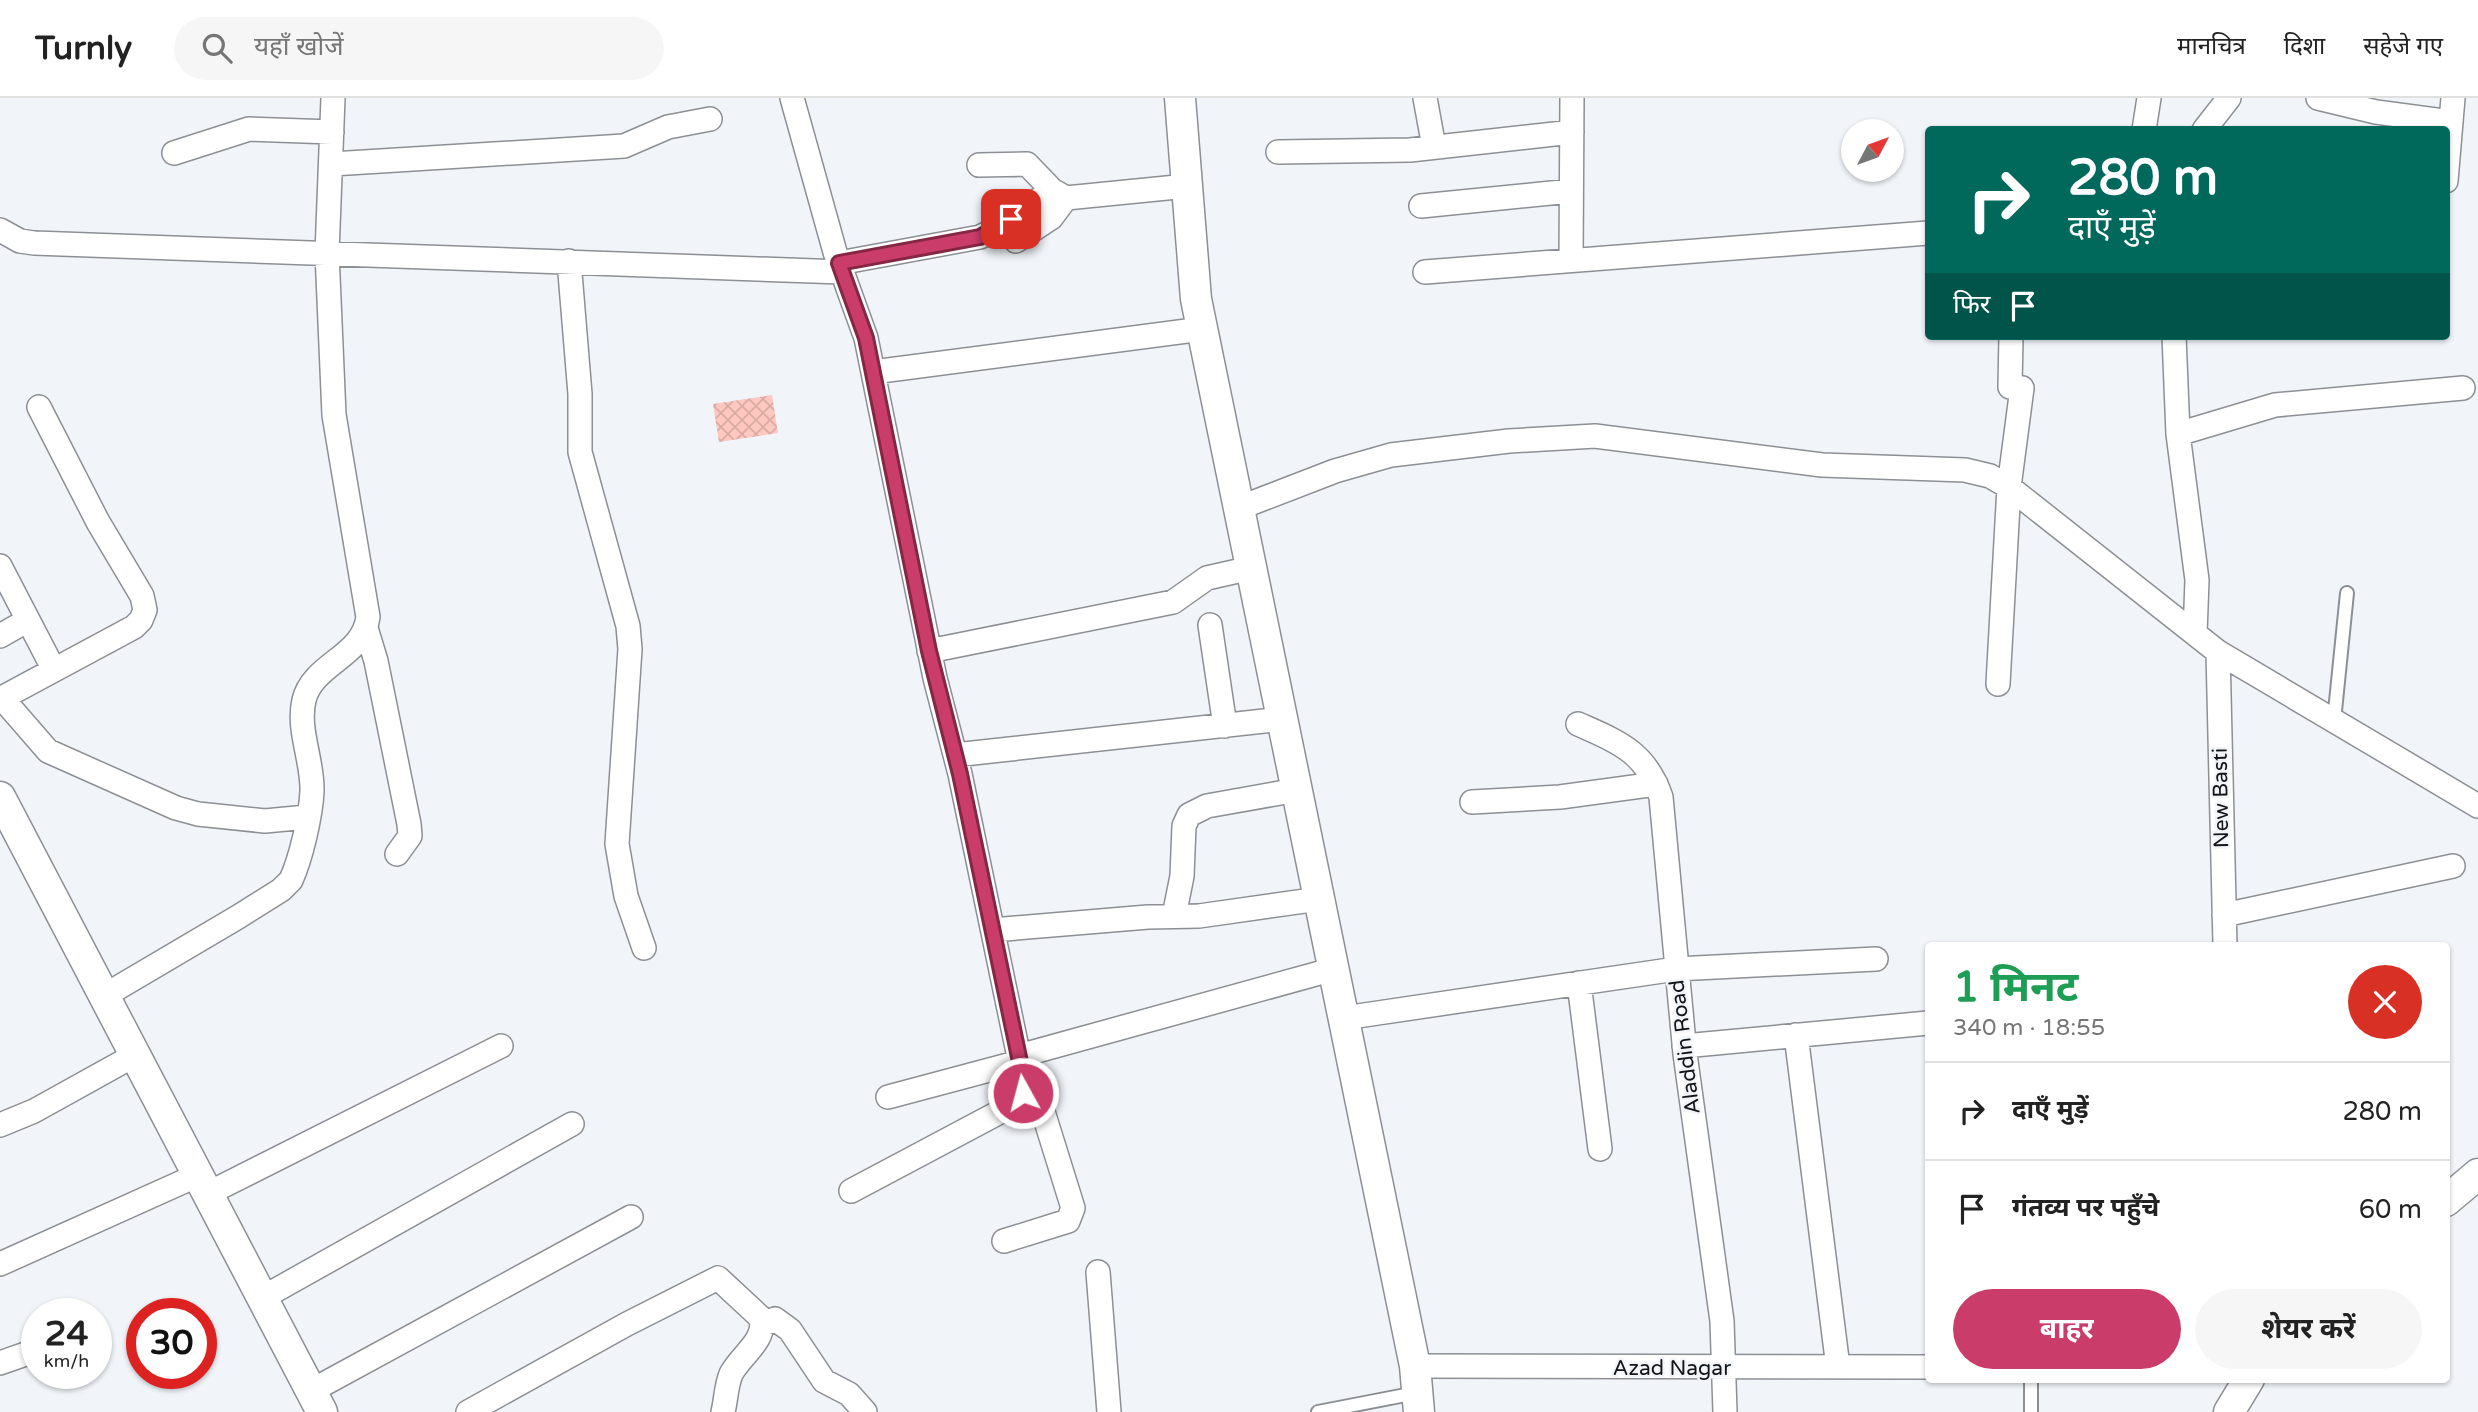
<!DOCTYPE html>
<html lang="hi">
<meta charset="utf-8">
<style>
body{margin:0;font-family:"Varela Round","Noto Sans Devanagari",sans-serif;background:#f6f6f6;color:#222;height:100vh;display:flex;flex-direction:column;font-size:26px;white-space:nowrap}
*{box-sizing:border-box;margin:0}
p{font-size:23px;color:#767676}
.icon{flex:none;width:38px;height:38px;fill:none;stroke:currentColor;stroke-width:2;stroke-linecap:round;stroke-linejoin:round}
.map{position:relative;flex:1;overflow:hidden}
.sheet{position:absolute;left:1925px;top:844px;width:525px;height:441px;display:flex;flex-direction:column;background:#fff;border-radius:7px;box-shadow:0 2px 5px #0004}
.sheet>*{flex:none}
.hud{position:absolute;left:1925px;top:28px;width:525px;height:214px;border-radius:7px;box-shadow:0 2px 5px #0004;background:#00695c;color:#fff;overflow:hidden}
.needle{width:46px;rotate:49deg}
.buttons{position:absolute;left:1841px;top:21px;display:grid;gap:14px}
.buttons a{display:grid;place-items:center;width:63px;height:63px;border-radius:50%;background:#fff;box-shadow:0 2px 5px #0004;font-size:35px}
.speed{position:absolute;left:21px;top:1200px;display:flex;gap:14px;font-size:35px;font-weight:700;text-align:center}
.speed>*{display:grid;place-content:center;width:91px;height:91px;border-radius:50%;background:#fff;box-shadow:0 2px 5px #0004;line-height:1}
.speed small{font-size:18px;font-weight:400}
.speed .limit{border:10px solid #d22;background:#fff;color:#111}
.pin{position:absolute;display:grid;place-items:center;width:60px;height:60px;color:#fff;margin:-30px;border-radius:14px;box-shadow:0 4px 10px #0006}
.me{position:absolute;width:77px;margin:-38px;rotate:353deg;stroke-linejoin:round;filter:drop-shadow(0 0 5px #0008)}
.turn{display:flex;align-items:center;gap:24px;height:147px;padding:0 28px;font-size:32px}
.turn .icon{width:91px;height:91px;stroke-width:2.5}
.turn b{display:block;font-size:49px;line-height:60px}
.then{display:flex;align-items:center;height:66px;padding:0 28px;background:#0003;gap:14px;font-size:26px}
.round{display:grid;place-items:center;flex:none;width:74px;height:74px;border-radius:37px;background:#f6f6f6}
.summary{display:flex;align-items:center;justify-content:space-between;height:119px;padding:0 28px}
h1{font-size:42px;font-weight:700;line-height:52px;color:#1e9e55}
.primary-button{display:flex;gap:14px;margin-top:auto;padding:14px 28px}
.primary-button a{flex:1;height:80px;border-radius:42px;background:#ca3c69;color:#fff;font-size:28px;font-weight:700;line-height:80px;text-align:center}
.primary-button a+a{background:#f6f6f6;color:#222}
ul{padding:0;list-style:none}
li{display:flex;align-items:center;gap:21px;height:98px;padding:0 28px;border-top:2px solid #e0e0e0}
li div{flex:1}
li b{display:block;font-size:26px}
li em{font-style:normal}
header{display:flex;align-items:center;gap:42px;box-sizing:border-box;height:98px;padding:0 35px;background:#fff;border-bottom:2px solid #e0e0e0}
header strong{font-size:33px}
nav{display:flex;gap:38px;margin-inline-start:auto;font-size:24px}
.search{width:490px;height:63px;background:#f6f6f6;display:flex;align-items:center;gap:18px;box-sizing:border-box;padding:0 24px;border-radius:38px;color:#767676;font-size:26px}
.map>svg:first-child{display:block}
.building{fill:url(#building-cross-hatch)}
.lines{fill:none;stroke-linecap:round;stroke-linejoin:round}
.service-casing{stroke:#8c8f94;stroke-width:16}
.minor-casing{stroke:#8c8f94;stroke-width:26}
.tertiary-casing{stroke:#8c8f94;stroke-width:33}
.service{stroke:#fff;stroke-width:12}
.minor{stroke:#fff;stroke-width:23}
.tertiary{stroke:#fff;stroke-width:30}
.route-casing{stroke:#832744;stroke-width:18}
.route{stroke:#ca3c69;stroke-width:12}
.labels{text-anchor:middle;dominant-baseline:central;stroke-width:5;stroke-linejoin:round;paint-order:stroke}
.street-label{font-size:21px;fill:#131416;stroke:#f1f5fa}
</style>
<header>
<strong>Turnly</strong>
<div class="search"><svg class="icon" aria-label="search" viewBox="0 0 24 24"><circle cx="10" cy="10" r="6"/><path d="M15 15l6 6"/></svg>यहाँ खोजें</div>
<nav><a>मानचित्र</a><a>दिशा</a><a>सहेजे गए</a></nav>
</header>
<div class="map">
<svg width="2478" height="1314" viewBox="0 0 2478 1314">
<defs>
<pattern id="building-cross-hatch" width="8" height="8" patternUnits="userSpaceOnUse" patternTransform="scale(1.75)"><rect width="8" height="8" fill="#fec8c0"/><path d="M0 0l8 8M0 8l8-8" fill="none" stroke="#d9aba4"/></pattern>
</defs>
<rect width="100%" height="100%" fill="#f1f5fa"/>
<!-- building -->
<path class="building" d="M772,297L778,335L719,344L713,306Z"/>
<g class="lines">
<!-- service casing -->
<g class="service-casing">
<path id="service" d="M2334,623L2347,495
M1318,1314L1416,1295
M2031,1314V1281"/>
</g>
<!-- minor casing -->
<g class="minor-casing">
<path id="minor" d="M792,0L835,154L866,240L935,580L960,676L1025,988L1023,995L1011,1008L851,1093
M1425,0L1434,49
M2318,0L2376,14L2451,24
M2144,32L2149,0
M2204,32L2229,0
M1278,54L1410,52L1572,34
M174,55L249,31L332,34
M332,66L624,48L668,29L710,21
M979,67L1027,66L1052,92L1066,100L1187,88
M2446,83L2453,0
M1421,108L1571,93
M0,132L20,143L34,145L842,174
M1016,143L1051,120L1066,100
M1571,161L1572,0
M569,163L580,296V354L628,528L630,551L617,746L626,798L644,850
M839,165L980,139L1002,128L1052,92
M1425,174L1928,135
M2174,238L2178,336L2197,482L2195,536
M873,274L1202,231
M2010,289L2011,238
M2178,336L2275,307L2463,290
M1239,410L1335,373L1391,357L1509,343L1595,338L1822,367L1965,372L1990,378L2009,389L2218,554L2478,708
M0,468L54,572
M1210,527L1225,628
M366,530L376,563L409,726L410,738L397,756
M0,538L28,522
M929,553L1173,504L1207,480L1251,470
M2218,554L2225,847
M1998,586L2009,389L2022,290
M2,600L48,653L176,710L198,716L265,723L307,719
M0,601L134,529L141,522L145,512L142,498L98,424L39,309
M1578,626C1618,644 1645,653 1661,699L1685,956L1722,1223L1725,1314
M955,657L1282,621
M1472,704L1560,699L1656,686
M2224,817L2453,768
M1174,818L1182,778L1184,728L1189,717L1207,708L1297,692
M993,832L1148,819L1199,818L1319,801
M1579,885L1600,1051
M104,898L238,819L281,792L291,782C301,760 311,717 312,693C313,663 297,632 304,602C313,565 363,559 368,519L334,317L327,155L333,0
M1344,920L1676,871L1876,861
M1796,937L1838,1269
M1684,948L1928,925
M1019,958L1334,871
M888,999L1019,964
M0,1027L34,1013L135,957
M207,1096L501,948
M1004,1143L1068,1123L1073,1110L1040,1004L1025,988
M0,1166L198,1077
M1098,1174L1109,1314
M262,1200L572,1026
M762,1227L775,1221L790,1232L824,1283L849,1296L865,1314
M0,1265L37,1252
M1415,1268L1928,1269
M311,1293L631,1119
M468,1314L627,1226L718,1180L761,1220C767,1242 740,1258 731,1276C726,1288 726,1302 723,1314"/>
</g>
<!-- tertiary casing -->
<g class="tertiary-casing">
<path id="tertiary" d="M1180,0L1196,201L1415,1268L1419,1314
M0,699L322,1314
M2446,1103L2478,1076
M2229,1314L2249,1281"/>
</g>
<!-- service -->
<use href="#service" class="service"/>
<!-- minor -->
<use href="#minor" class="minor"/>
<!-- tertiary -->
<use href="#tertiary" class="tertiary"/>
</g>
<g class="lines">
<!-- route casing -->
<g class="route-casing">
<path id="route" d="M1011,121L980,139L839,165L866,240L929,553L960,676L1025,988L1023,995"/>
</g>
<!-- route -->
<use href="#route" class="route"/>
</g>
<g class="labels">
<!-- street labels -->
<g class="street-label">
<text transform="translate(2221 700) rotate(-91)">New Basti</text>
<text transform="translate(1685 949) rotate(-97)">Aladdin Road</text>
<text x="1672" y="1270">Azad Nagar</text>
</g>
</g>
</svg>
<div class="buttons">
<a><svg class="needle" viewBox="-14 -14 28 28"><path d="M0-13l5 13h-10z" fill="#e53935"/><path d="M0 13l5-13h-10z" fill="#767676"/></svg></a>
</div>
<div class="speed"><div>24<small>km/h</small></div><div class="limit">30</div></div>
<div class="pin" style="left:1011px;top:121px;background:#d93025"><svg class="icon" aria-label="arrive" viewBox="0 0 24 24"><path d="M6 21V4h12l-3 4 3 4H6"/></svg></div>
<svg class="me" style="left:1023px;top:995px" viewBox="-20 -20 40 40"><circle r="17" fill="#ca3c69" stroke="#fff" stroke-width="3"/><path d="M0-11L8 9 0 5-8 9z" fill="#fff"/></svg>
<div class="hud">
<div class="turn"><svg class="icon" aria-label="right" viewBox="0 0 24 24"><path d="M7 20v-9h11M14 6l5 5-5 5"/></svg><div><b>280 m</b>दाएँ मुड़ें</div></div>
<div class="then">फिर<svg class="icon" aria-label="arrive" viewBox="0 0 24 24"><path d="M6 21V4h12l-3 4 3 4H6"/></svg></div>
</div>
<section class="sheet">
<div class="summary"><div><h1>1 मिनट</h1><p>340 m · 18:55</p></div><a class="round" style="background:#d93025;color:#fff"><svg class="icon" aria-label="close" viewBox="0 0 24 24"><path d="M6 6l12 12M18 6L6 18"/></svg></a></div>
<ul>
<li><svg class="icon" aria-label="right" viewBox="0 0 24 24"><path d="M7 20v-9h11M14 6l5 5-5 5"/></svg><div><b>दाएँ मुड़ें</b></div><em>280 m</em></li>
<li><svg class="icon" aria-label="arrive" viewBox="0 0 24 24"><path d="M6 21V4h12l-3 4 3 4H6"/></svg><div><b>गंतव्य पर पहुँचे</b></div><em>60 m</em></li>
</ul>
<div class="primary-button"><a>बाहर</a><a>शेयर करें</a></div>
</section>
</div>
